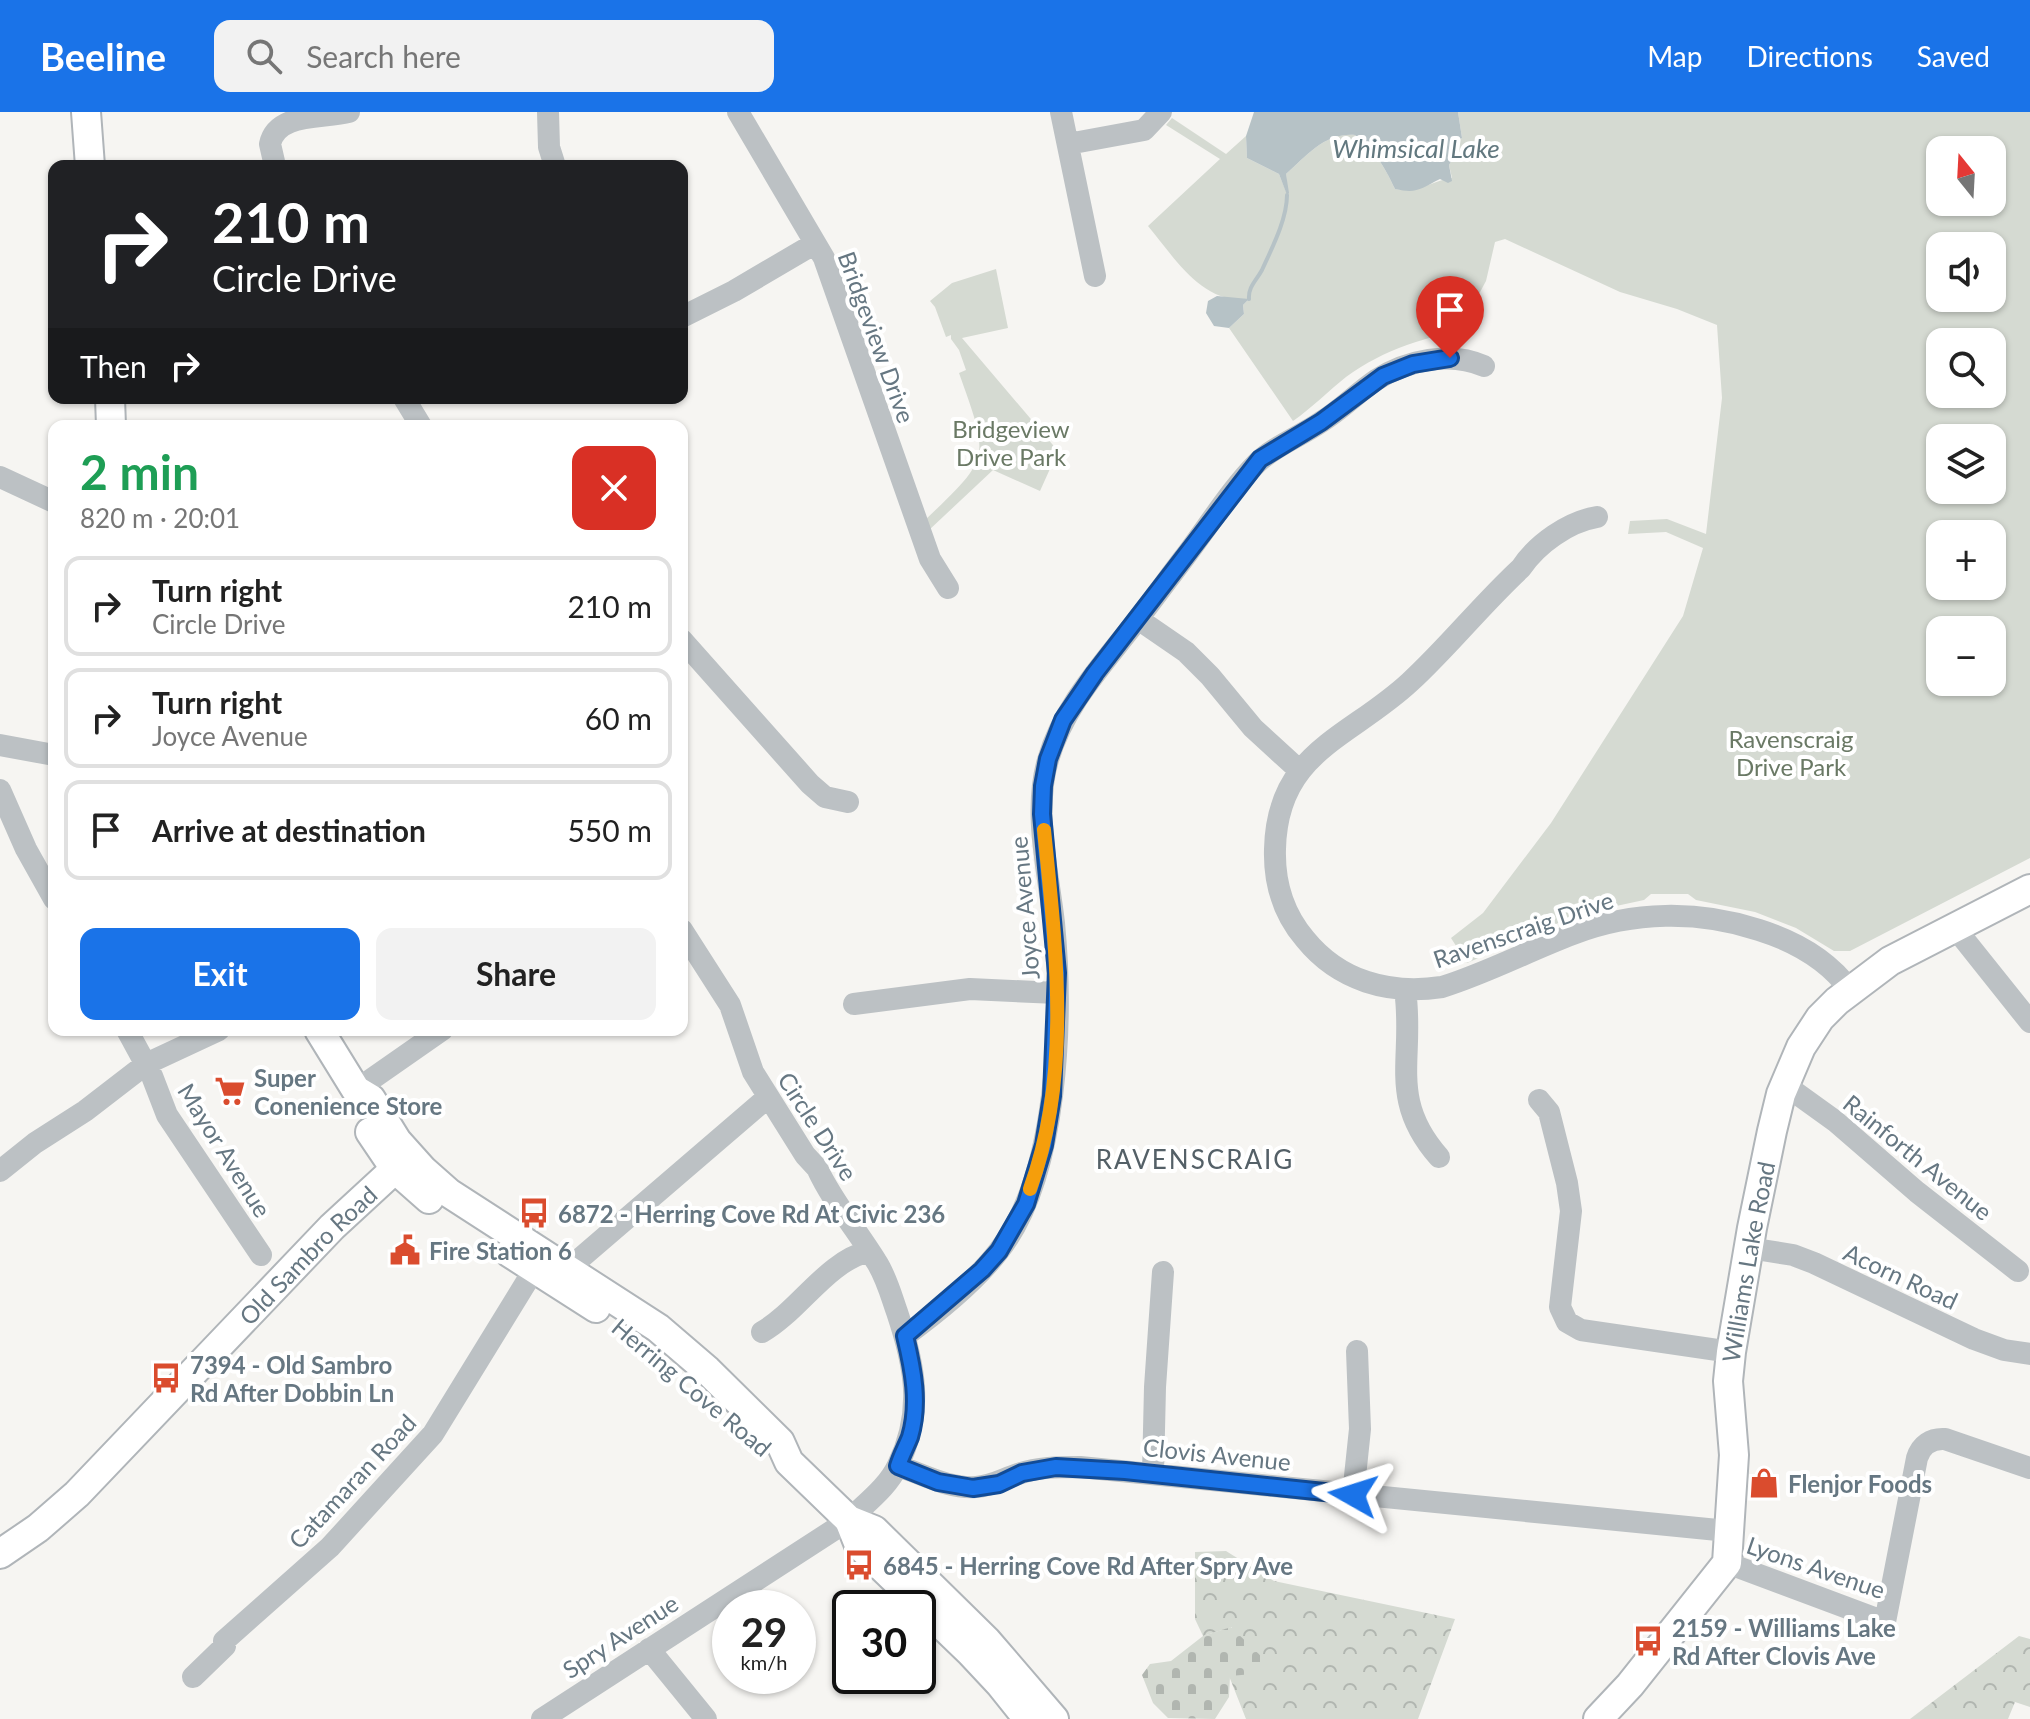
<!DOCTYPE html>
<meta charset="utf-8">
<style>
body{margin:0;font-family:Lato,sans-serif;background:#f2f2f2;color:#222;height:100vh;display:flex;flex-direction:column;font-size:30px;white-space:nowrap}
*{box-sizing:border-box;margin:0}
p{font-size:26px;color:#767676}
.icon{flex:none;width:44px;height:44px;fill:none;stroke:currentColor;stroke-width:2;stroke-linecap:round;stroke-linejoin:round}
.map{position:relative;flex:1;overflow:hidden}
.sheet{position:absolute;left:48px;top:308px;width:640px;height:616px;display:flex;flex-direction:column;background:#fff;border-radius:16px;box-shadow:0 2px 6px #0004}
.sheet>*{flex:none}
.hud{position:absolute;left:48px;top:48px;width:640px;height:244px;border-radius:16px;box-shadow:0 2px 6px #0004;background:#202124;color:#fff;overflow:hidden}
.needle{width:52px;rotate:342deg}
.tools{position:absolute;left:1926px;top:24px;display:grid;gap:16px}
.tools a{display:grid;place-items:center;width:80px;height:80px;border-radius:16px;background:#fff;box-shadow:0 2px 6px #0004;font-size:40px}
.speed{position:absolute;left:712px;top:1478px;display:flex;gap:16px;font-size:40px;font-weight:700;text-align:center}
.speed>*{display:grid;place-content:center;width:104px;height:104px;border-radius:50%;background:#fff;box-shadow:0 2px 6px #0004;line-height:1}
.speed small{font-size:20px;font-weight:400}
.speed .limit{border:4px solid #111;border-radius:12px;background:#fff;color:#111}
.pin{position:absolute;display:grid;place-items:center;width:68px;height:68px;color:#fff;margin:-82px -34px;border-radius:50% 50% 50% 0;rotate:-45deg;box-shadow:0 0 8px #0007}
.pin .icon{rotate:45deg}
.me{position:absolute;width:88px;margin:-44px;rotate:276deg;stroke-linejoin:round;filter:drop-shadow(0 0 6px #0008)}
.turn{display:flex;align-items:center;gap:28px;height:168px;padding:0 32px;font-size:36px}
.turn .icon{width:104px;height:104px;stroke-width:2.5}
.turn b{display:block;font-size:56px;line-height:68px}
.then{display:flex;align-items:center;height:76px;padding:0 32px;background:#0003;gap:16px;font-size:30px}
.round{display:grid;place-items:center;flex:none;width:84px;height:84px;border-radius:16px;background:#f2f2f2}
.head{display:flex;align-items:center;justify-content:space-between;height:136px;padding:0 32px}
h1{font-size:48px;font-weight:700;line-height:60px;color:#1e9e55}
.primary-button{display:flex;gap:16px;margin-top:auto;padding:16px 32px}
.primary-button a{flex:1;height:92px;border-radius:16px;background:#1a73e8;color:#fff;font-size:32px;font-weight:700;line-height:92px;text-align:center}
.primary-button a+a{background:#f2f2f2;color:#222}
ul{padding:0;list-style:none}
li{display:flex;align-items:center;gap:24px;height:100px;margin:0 16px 12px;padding:0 16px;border:4px solid #e0e0e0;border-radius:16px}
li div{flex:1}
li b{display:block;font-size:30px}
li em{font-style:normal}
header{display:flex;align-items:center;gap:48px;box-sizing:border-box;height:112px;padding:0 40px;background:#1a73e8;color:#fff}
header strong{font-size:38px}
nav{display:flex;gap:44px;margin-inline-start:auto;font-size:28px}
.search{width:560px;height:72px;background:#f2f2f2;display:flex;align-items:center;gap:20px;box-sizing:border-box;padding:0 28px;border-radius:16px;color:#767676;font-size:30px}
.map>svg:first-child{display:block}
.forest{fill:url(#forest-crowns)}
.cemetery{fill:url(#cemetery-stones)}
.green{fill:#d5dad2;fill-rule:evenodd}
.water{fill:#b6c2c6}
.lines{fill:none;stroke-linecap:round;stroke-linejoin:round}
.stream{stroke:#b6c2c6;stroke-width:4}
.major-casing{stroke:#b0b5b9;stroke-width:32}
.minor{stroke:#bcc1c4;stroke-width:22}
.major{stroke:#fff;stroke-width:28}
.route-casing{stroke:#114b97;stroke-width:20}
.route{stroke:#1a73e8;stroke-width:14}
.slow{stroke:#f59e0b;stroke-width:14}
.labels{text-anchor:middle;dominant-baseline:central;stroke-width:8;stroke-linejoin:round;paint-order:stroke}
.street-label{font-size:24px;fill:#667782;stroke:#fff}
.park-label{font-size:24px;fill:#6a7965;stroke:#fff}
.poi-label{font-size:24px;font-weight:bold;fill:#667782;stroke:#fff;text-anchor:start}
.water-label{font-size:26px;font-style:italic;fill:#62787f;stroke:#fff}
.neighbourhood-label{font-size:26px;letter-spacing:2px;fill:#546067;stroke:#fff}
</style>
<header>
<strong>Beeline</strong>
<div class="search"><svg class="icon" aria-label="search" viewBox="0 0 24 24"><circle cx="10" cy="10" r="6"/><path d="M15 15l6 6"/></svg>Search here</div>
<nav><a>Map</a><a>Directions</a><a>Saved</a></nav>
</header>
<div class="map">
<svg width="2030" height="1607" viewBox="0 0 2030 1607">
<defs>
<pattern id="forest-crowns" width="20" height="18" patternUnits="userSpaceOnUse" patternTransform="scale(2)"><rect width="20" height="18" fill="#d5dad2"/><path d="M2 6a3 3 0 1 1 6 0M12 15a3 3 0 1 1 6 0" fill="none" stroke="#b1b6b0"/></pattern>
<pattern id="cemetery-stones" width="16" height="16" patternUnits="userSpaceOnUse" patternTransform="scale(2)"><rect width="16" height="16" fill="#d5dad2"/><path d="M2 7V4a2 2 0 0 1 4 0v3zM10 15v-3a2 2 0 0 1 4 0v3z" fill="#b1b6b0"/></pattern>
</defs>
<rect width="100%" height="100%" fill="#f6f5f2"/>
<!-- forest -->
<path class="forest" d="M1226,1439L1274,1469L1455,1507L1418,1607H1246L1229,1564L1232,1515L1203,1524L1195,1507V1440Z
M2019,1524L2030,1527V1595L2015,1590L2008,1607H1910Z"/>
<!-- cemetery -->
<path class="cemetery" d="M1231,1515L1264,1547V1561L1230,1564L1229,1585L1215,1607L1168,1606L1153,1591L1142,1563L1150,1552L1171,1549L1203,1524Z"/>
<!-- green -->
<path class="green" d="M1458,0H2030V746L1850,839H1834L1796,816L1755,800L1696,788L1688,782H1651L1644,788L1579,802L1467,851L1451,826L1483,801L1551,711L1683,504L1703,436L1666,420L1628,422L1630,409L1667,407L1706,422L1722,286L1717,213L1677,197L1620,180L1505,127L1495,130L1486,169L1473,193L1474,216C1428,224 1384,237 1346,265C1328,279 1312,296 1293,309L1229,216L1244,202L1243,193L1249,187C1202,193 1175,146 1148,114L1220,47L1166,13L1172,6L1226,42L1246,24L1247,46L1279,62L1287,82L1286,62C1308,43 1324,21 1355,23C1377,42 1383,52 1395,77C1421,80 1429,70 1452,66L1449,53L1459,36L1456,28L1462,26ZM1940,38H1992V90H1940ZM1940,134H1992V186H1940ZM1940,230H1992V282H1940ZM1940,326H1992V378H1940ZM1940,422H1992V474H1940ZM1940,518H1992V570H1940Z
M996,157L1008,216L962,226L1058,339L1040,379L993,358L928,419L924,409C991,345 990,348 959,261L966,258L959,238L951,227V223L946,225L935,195L930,189L952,171Z"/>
<!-- water -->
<path class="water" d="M1254,0H1458L1462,26L1456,29L1459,36L1449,53L1452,69L1448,71L1440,67C1420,77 1417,82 1395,77C1383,52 1377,42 1355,23C1324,21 1308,43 1286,62L1289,81L1287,83L1279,62L1247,46L1246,24Z
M1217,184L1249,187L1243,193L1244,202L1229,216L1214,214L1206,201L1208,189Z"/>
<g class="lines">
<!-- stream -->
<path class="stream" d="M1249,187C1248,175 1256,169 1262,158C1272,136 1287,107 1287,83"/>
<!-- major casing -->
<g class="major-casing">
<g id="major">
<path d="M86,0L90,54"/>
<path d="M110,286L111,314"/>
<path d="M319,918L356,978L371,987L397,1029L423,1058L449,1081L658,1216L707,1258L780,1330L789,1350L849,1408L874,1418L987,1529L1054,1607"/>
<path d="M370,1020L395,1057L429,1087"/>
<path d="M510,1141L596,1196"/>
<path d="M849,1408L859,1433L971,1541L1000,1572L1028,1607"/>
<path id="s1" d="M0,1442L38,1416L77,1382L332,1115L408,1045"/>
<path id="s2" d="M1598,1607L1630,1573L1727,1451L1734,1343L1728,1269L1731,1240L1752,1116L1772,1019L1781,982L1801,935L1820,906L1837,889L1890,849L2030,777"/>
</g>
</g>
<!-- minor -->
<path class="minor" d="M548,0L549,35L555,54
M738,0L824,146L930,447L948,476
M1061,0L1095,164
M1068,32L1144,18L1161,0
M275,54L270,32C277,0 323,7 349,0
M682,205L734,179L814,132
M404,286L421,314
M0,365L54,390
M1597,405C1568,410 1537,432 1521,456C1482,492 1449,534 1410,570C1350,626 1277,639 1275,737C1274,770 1283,801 1305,827C1339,869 1389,883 1442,875C1487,861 1528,839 1573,822C1633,799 1698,798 1759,818C1794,829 1828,848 1850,878
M1138,507L1186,540L1210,564L1253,616L1299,658
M682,528L810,672L825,685L848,690
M0,633L54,643
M0,678L26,737L54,787
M1955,816L2030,910
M1405,878C1415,945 1387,986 1439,1045
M854,892L970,877L1057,881
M127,918L152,964L167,1003L261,1143
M1785,973L1835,1009L1917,1080L2018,1159
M356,978L442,918
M1539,988L1549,1000L1567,1071L1571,1099L1560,1195L1567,1210L1581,1218L1731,1240
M0,1059L35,1031L85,999L146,952L219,918
M1749,1136L1793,1143L1814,1151L1974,1227L2004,1238L2030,1242
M569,1156L768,985
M762,1220C800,1198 826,1150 869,1139
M905,1224C938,1200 973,1172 998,1140C1059,1064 1063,904 1054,811C1048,759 1033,699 1048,648C1062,599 1096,560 1127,521C1147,496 1165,471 1184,446C1207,416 1232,376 1257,351C1274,334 1301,324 1321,310C1341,298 1357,281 1376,268C1407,248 1450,239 1484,254
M898,1354C923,1362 948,1377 976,1375C992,1374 1003,1367 1018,1362C1038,1355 1058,1355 1080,1355L1728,1419
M1153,1361L1155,1275L1163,1160
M1353,1383L1360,1317L1357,1239
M1727,1451L1885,1510L1917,1346C1921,1333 1931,1326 1945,1327L2030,1356
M649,1537L706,1607
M193,1565L225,1534L224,1529L330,1435L433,1322L543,1143
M542,1607L849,1408C866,1391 888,1375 898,1353C924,1299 915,1254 897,1200C891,1183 886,1164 876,1149C857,1118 832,1089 817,1056L805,1043L753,960L730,893L682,818"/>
<!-- major -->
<use href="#major" class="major"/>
</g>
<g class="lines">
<!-- route casing -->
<g class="route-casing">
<path id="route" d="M1353,1383L1125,1359L1056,1355L1022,1361L999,1372L973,1376L938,1370L898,1354C901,1344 906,1335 910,1325C920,1292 913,1257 905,1224L982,1158L999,1139L1026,1092L1044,1033L1052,984L1057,861L1042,702L1043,674L1048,647L1063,608L1095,561L1260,347L1321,310L1383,264L1413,252L1450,246"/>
</g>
<!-- route -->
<use href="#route" class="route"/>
<!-- slow -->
<path class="slow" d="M1030,1077C1072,962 1056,837 1044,718"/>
</g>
<!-- icons -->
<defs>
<g id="supermarket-bare" transform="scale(2.4)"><path d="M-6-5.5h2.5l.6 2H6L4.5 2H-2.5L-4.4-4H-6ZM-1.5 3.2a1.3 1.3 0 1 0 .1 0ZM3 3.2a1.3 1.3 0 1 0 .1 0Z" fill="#da4c2e" stroke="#fff" stroke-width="2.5" paint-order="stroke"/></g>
<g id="bus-bare" transform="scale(2.4)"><path d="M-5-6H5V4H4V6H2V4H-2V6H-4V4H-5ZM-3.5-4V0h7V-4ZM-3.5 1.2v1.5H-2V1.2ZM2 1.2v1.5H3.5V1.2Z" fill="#da4c2e" stroke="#fff" stroke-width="2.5" paint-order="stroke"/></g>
<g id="civic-bare" transform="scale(2.4)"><path d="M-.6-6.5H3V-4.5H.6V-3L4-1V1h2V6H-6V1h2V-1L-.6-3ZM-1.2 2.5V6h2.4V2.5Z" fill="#da4c2e" stroke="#fff" stroke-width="2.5" paint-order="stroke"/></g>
<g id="shop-bare" transform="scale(2.4)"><path d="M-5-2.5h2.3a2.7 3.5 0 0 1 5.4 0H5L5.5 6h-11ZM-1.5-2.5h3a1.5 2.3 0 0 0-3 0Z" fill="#da4c2e" stroke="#fff" stroke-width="2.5" paint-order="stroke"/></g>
</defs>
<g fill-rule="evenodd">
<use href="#supermarket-bare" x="230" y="979"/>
<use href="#bus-bare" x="534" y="1101"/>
<use href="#civic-bare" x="405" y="1138"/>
<use href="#bus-bare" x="166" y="1266"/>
<use href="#shop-bare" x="1764" y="1371"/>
<use href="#bus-bare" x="859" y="1453"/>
<use href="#bus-bare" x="1648" y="1529"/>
</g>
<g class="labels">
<!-- street labels -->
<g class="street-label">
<text transform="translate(877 225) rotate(70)">Bridgeview Drive</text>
<text transform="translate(1024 796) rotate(-95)">Joyce Avenue</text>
<text transform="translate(1523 817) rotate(-19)">Ravenscraig Drive</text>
<text transform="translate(818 1014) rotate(57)">Circle Drive</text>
<text transform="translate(225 1038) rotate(58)">Mayor Avenue</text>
<text transform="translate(1918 1045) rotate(39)">Rainforth Avenue</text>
<text stroke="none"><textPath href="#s1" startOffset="430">Old Sambro Road</textPath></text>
<text stroke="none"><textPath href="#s2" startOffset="506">Williams Lake Road</textPath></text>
<text transform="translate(1901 1164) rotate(25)">Acorn Road</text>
<text transform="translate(692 1275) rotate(40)">Herring Cove Road</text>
<text transform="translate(1217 1342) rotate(6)">Clovis Avenue</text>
<text transform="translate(352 1369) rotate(-47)">Catamaran Road</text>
<text transform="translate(1816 1455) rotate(19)">Lyons Avenue</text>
<text transform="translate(620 1524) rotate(-33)">Spry Avenue</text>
</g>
<!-- park labels -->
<g class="park-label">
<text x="1011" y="316">Bridgeview<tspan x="1011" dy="28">Drive Park</tspan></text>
<text x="1791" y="626">Ravenscraig<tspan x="1791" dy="28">Drive Park</tspan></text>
</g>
<!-- poi labels -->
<g class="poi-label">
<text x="254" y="965">Super<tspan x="254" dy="28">Conenience Store</tspan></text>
<text x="558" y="1101">6872 - Herring Cove Rd At Civic 236</text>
<text x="429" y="1138">Fire Station 6</text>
<text x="190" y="1252">7394 - Old Sambro<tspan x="190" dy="28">Rd After Dobbin Ln</tspan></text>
<text x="1788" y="1371">Flenjor Foods</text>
<text x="883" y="1453">6845 - Herring Cove Rd After Spry Ave</text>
<text x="1672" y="1515">2159 - Williams Lake<tspan x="1672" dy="28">Rd After Clovis Ave</tspan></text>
</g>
<!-- water labels -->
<g class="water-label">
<text x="1416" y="36">Whimsical Lake</text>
</g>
<!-- neighbourhood labels -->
<g class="neighbourhood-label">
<text x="1195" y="1047">RAVENSCRAIG</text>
</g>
</g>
</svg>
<div class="tools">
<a><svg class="needle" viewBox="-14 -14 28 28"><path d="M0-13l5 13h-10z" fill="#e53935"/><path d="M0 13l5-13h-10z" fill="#767676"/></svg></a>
<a><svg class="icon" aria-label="sound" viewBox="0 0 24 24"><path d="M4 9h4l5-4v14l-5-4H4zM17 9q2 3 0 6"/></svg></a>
<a><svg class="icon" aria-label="search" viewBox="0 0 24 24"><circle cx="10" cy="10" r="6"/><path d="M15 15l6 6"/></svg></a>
<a><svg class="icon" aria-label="layers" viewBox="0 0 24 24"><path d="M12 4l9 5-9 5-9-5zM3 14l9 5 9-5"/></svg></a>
<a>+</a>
<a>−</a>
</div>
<div class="speed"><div>29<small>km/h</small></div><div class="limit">30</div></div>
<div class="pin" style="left:1450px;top:246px;background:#d93025"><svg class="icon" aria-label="arrive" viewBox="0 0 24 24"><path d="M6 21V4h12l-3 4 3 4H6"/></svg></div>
<svg class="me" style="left:1353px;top:1383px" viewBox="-20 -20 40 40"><path d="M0-17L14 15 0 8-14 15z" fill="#1a73e8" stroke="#fff" stroke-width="4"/></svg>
<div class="hud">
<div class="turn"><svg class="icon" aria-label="right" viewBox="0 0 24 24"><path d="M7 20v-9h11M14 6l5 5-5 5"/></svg><div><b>210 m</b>Circle Drive</div></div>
<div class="then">Then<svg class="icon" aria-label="right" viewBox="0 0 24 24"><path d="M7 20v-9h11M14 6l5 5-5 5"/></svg></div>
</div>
<section class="sheet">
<div class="head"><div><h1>2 min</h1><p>820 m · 20:01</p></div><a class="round" style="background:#d93025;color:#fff"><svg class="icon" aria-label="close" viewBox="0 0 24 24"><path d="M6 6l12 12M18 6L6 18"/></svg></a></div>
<ul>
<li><svg class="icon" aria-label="right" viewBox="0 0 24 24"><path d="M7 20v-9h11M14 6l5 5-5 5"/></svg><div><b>Turn right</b><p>Circle Drive</p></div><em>210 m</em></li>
<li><svg class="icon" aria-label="right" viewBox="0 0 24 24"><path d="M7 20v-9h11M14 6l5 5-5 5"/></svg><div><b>Turn right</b><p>Joyce Avenue</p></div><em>60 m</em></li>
<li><svg class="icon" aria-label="arrive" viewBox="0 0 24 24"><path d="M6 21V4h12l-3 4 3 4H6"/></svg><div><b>Arrive at destination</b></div><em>550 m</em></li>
</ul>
<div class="primary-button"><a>Exit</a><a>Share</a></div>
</section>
</div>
